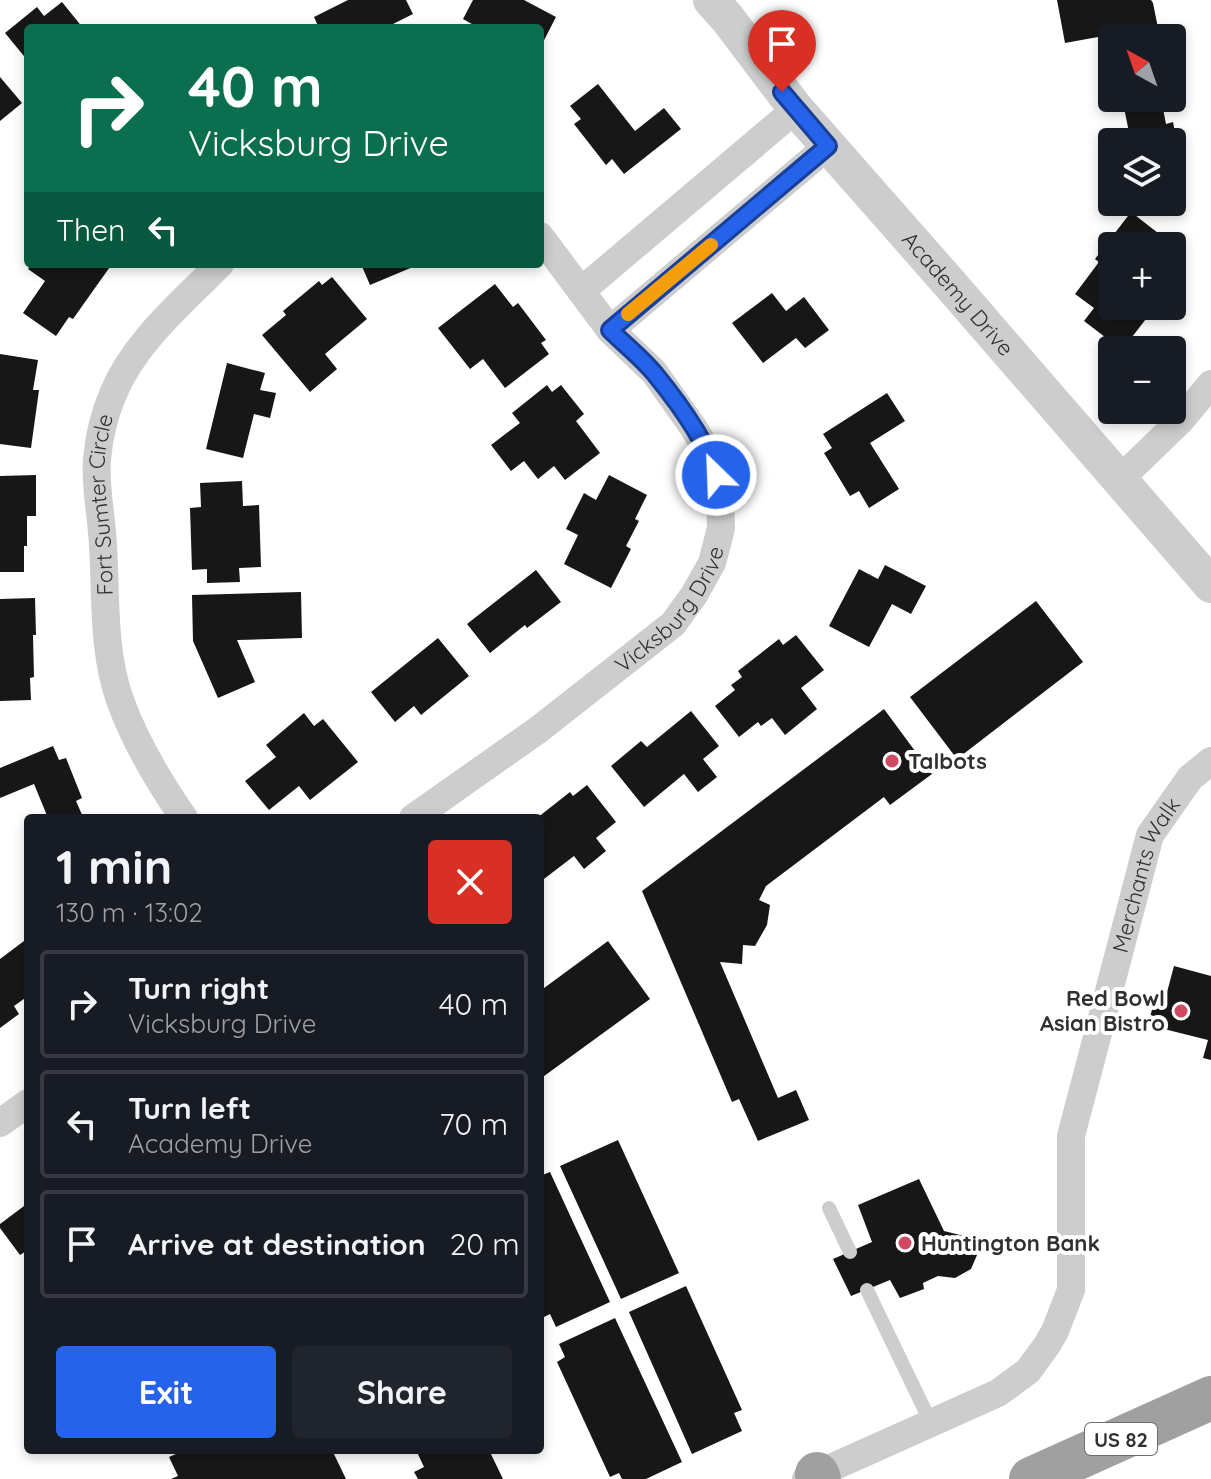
<!DOCTYPE html>
<meta charset="utf-8">
<style>
body{margin:0;font-family:Quicksand,sans-serif;background:#20242c;color:#f1f3f6;height:100vh;display:flex;flex-direction:column;font-size:30px;white-space:nowrap}
*{box-sizing:border-box;margin:0}
p{font-size:26px;color:#9ea1a6}
.icon{flex:none;width:44px;height:44px;fill:none;stroke:currentColor;stroke-width:2;stroke-linecap:round;stroke-linejoin:round}
.map{position:relative;flex:1;overflow:hidden}
.side{position:absolute;left:24px;top:814px;width:520px;height:640px;display:flex;flex-direction:column;background:#171b24;border-radius:8px;box-shadow:0 4px 12px #0003}
.side>*{flex:none}
.hud{position:absolute;left:24px;top:24px;width:520px;height:244px;border-radius:8px;box-shadow:0 4px 12px #0003;background:#0b6e4f;color:#fff;overflow:hidden}
.needle{width:52px;rotate:320deg}
.buttons{position:absolute;left:1098px;top:24px;display:grid;gap:16px}
.buttons a{display:grid;place-items:center;width:88px;height:88px;border-radius:8px;background:#171b24;box-shadow:0 4px 12px #0003;font-size:40px}
.pin{position:absolute;display:grid;place-items:center;width:68px;height:68px;color:#fff;margin:-82px -34px;border-radius:50% 50% 50% 0;rotate:-45deg;box-shadow:0 0 8px #0007}
.pin .icon{rotate:45deg}
.me{position:absolute;width:88px;margin:-44px;rotate:336deg;stroke-linejoin:round;filter:drop-shadow(0 0 6px #0008)}
.turn{display:flex;align-items:center;gap:28px;height:168px;padding:0 32px;font-size:36px}
.turn .icon{width:104px;height:104px;stroke-width:2.5}
.turn b{display:block;font-size:56px;line-height:68px}
.then{display:flex;align-items:center;height:76px;padding:0 32px;background:#0003;gap:16px;font-size:30px}
.round{display:grid;place-items:center;flex:none;width:84px;height:84px;border-radius:8px;background:#20242c}
.overview{display:flex;align-items:center;justify-content:space-between;height:136px;padding:0 32px}
h1{font-size:48px;font-weight:700;line-height:60px}
.primary-button{display:flex;gap:16px;margin-top:auto;padding:16px 32px}
.primary-button a{flex:1;height:92px;border-radius:8px;background:#2563eb;color:#fff;font-size:32px;font-weight:700;line-height:92px;text-align:center}
.primary-button a+a{background:#20242c;color:#f1f3f6}
ul{padding:0;list-style:none}
li{display:flex;align-items:center;gap:24px;height:108px;margin:0 16px 12px;padding:0 16px;border:4px solid #363941;border-radius:8px}
li div{flex:1}
li b{display:block;font-size:30px}
li em{font-style:normal}
.map>svg:first-child{display:block}
.building{fill:#171717}
.lines{fill:none;stroke-linecap:round;stroke-linejoin:round}
.service{stroke:#cdcdcd;stroke-width:14}
.minor{stroke:#cdcdcd;stroke-width:28}
.tertiary{stroke:#cdcdcd;stroke-width:36}
.trunk{stroke:#a0a0a0;stroke-width:44}
.route-casing{stroke:#184099;stroke-width:20}
.route{stroke:#2563eb;stroke-width:14}
.slow{stroke:#f59e0b;stroke-width:14}
.poi-dot{fill:#d04963;stroke:#fff;stroke-width:3}
.labels{text-anchor:middle;dominant-baseline:central;stroke-width:8;stroke-linejoin:round;paint-order:stroke}
.shield{fill:#fff;stroke:#6e6e6e;stroke-width:2}
.shield-label{font-size:20px;font-weight:bold;fill:#303030}
.street-label{font-size:22px;fill:#303030;stroke:#fff}
.poi-label{font-size:22px;font-weight:bold;fill:#303030;stroke:#fff;text-anchor:start}
</style>
<div class="map">
<svg width="1211" height="1479" viewBox="0 0 1211 1479">
<rect width="100%" height="100%" fill="#fff"/>
<!-- building -->
<path class="building" d="M348,0H406L413,14L391,25L393,28H319L314,17Z
M473,0H524L556,17L540,48V28H479L463,19Z
M1057,0H1151L1153,3L1159,33L1131,38H1112L1111,44L1109,35L1065,43Z
M62,2L83,28H28V61L5,33L37,7L44,16Z
M0,77L22,103L0,121Z
M598,84L635,131L664,108L681,129L624,174L612,159L606,165L574,124L581,119L570,106Z
M1122,98H1161L1166,124L1173,122L1182,167L1172,169V142H1131Z
M1131,212L1185,254L1172,272V246H1112V306H1156L1122,350L1084,321L1094,308L1075,294L1099,262L1095,259Z
M32,264H112L73,319L69,317L56,336L23,313L45,281L28,269Z
M361,264H420L370,285Z
M332,277L367,319L325,354L337,369L310,392L262,335L286,315L283,311L319,281L322,285Z
M495,284L513,307L518,303L546,340L541,343L549,354L505,388L483,359L470,369L438,328Z
M772,293L786,311L804,297L829,330L805,348L796,338L763,363L732,323Z
M0,354L38,360L33,390H39L31,448L0,444Z
M227,363L265,373L260,390L276,393L270,418L254,414L243,458L206,449Z
M547,385L552,392L561,385L584,414L576,421L600,453L565,480L554,466L538,479L524,461L511,471L491,445L520,423L512,413Z
M887,393L905,421L870,443L899,489L869,508L859,491L850,496L824,453L832,448L823,434Z
M36,475V516H27V546H24V572H0V476Z
M609,475L647,495L635,519L639,521L626,546L631,549L611,588L564,564L578,535L566,529L584,493L596,500Z
M242,481L243,506L259,505L261,567L239,568L240,582L207,583V569L192,570L190,508L201,507L200,483Z
M885,565L926,586L911,614L892,604L869,647L829,626L859,569L878,579Z
M536,570L561,602L527,628L525,625L490,653L467,624Z
M301,592L302,638L237,640L255,682L218,698L193,641L192,595Z
M35,598L36,635H33L34,677L30,678L31,700L0,701V599Z
M1036,601L1083,662L957,759L910,697Z
M796,635L824,670L801,688L817,709L785,735L772,718L761,726L758,722L739,737L715,706L735,690L731,685L742,677L738,671L779,639L783,645Z
M438,638L469,676L421,715L414,706L395,722L371,692Z
M884,709L932,774L890,805L884,797L766,886L759,900L770,905L767,925L755,946L743,945L742,964L720,962L778,1098L796,1090L809,1120L758,1141L739,1099L732,1102L642,891Z
M691,711L719,746L703,759L717,777L698,792L684,774L644,807L611,766L641,741L647,747Z
M304,713L314,726L323,719L358,762L310,800L299,786L269,810L245,781L276,757L266,745Z
M53,746L59,760L66,758L82,798L76,801L83,817L81,818H48L34,784L0,798V768Z
M587,785L616,822L596,838L606,851L584,869L574,856L540,882V818H537L570,792L573,796Z
M28,938V996L14,1006L19,1014L0,1028V959Z
M608,941L650,999L540,1079V991Z
M1174,966L1211,976V1060L1203,1058L1208,1040L1148,1025L1156,994L1166,996Z
M618,1140L679,1273L621,1299L560,1166Z
M550,1172L610,1302L556,1327L550,1314L540,1319V1176Z
M919,1179L944,1231L968,1237L977,1255L971,1269L955,1278L938,1276L923,1283L924,1289L900,1298L890,1280L851,1296L833,1259L872,1242L858,1205Z
M28,1203V1250L20,1255L0,1228V1224Z
M686,1286L742,1410L734,1413L742,1431L692,1454L629,1312Z
M615,1318L682,1462L646,1479H622L619,1473L610,1477L557,1362L565,1357L559,1344Z
M185,1450H332L346,1479H171L178,1476L169,1457Z
M416,1450H489L503,1479H418L414,1472L424,1467Z"/>
<g class="lines">
<!-- service -->
<path class="service" d="M829,1208L850,1252
M867,1290L931,1423"/>
<!-- minor -->
<g class="minor">
<path d="M581,291L796,109"/>
<path d="M610,330L828,146"/>
<path d="M1120,479L1180,421L1211,384"/>
<path id="s1" d="M184,818C159,782 135,742 120,700C101,647 107,588 102,532C100,508 95,483 97,459C99,437 104,415 113,394C134,342 182,303 220,264"/>
<path id="s2" d="M413,818L538,730L673,624L694,595L712,563L721,528L720,492L711,457L693,427L654,372L610,330L540,236"/>
<path d="M0,1123L28,1103"/>
<path id="s3" d="M806,1479L998,1393L1028,1371L1047,1345L1055,1331L1071,1290V1136L1150,835L1190,778L1211,761"/>
</g>
<!-- tertiary -->
<path class="tertiary" id="s4" d="M711,0L728,19L796,109L950,284L1211,585"/>
<!-- trunk -->
<path class="trunk" d="M817,1474L819,1479
M1031,1479L1211,1398"/>
</g>
<g class="lines">
<!-- route casing -->
<g class="route-casing">
<path id="route" d="M716,475C707,441 677,401 655,374C642,358 624,344 610,330L828,146L782,92"/>
</g>
<!-- route -->
<use href="#route" class="route"/>
<!-- slow -->
<path class="slow" d="M628,314L711,245"/>
</g>
<!-- markers -->
<g class="poi-dot">
<circle cx="892" cy="761" r="8"/>
<circle cx="1181" cy="1011" r="8"/>
<circle cx="905" cy="1243" r="8"/>
</g>
<g class="labels">
<!-- shield labels -->
<rect class="shield" x="1085" y="1423" width="72" height="32" rx="6"/>
<g class="shield-label">
<text x="1121" y="1439">US 82</text>
</g>
<!-- street labels -->
<g class="street-label">
<text stroke="none"><textPath href="#s4" startOffset="384">Academy Drive</textPath></text>
<text stroke="none"><textPath href="#s1" startOffset="332">Fort Sumter Circle</textPath></text>
<text stroke="none"><textPath href="#s2" startOffset="334">Vicksburg Drive</textPath></text>
<text stroke="none"><textPath href="#s3" startOffset="766">Merchants Walk</textPath></text>
</g>
<!-- poi labels -->
<g class="poi-label">
<text x="908" y="761">Talbots</text>
<text x="1165" y="998" text-anchor="end">Red Bowl<tspan x="1165" dy="25">Asian Bistro</tspan></text>
<text x="921" y="1243">Huntington Bank</text>
</g>
</g>
</svg>
<div class="buttons">
<a><svg class="needle" viewBox="-14 -14 28 28"><path d="M0-13l5 13h-10z" fill="#e53935"/><path d="M0 13l5-13h-10z" fill="#9ea1a6"/></svg></a>
<a><svg class="icon" aria-label="layers" viewBox="0 0 24 24"><path d="M12 4l9 5-9 5-9-5zM3 14l9 5 9-5"/></svg></a>
<a>+</a>
<a>−</a>
</div>
<div class="pin" style="left:782px;top:92px;background:#d93025"><svg class="icon" aria-label="arrive" viewBox="0 0 24 24"><path d="M6 21V4h12l-3 4 3 4H6"/></svg></div>
<svg class="me" style="left:716px;top:475px" viewBox="-20 -20 40 40"><circle r="17" fill="#2563eb" stroke="#fff" stroke-width="3"/><path d="M0-11L8 9 0 5-8 9z" fill="#fff"/></svg>
<div class="hud">
<div class="turn"><svg class="icon" aria-label="right" viewBox="0 0 24 24"><path d="M7 20v-9h11M14 6l5 5-5 5"/></svg><div><b>40 m</b>Vicksburg Drive</div></div>
<div class="then">Then<svg class="icon" aria-label="left" viewBox="0 0 24 24"><path d="M17 20v-9H6M10 6l-5 5 5 5"/></svg></div>
</div>
<section class="side">
<div class="overview"><div><h1>1 min</h1><p>130 m · 13:02</p></div><a class="round" style="background:#d93025;color:#fff"><svg class="icon" aria-label="close" viewBox="0 0 24 24"><path d="M6 6l12 12M18 6L6 18"/></svg></a></div>
<ul>
<li><svg class="icon" aria-label="right" viewBox="0 0 24 24"><path d="M7 20v-9h11M14 6l5 5-5 5"/></svg><div><b>Turn right</b><p>Vicksburg Drive</p></div><em>40 m</em></li>
<li><svg class="icon" aria-label="left" viewBox="0 0 24 24"><path d="M17 20v-9H6M10 6l-5 5 5 5"/></svg><div><b>Turn left</b><p>Academy Drive</p></div><em>70 m</em></li>
<li><svg class="icon" aria-label="arrive" viewBox="0 0 24 24"><path d="M6 21V4h12l-3 4 3 4H6"/></svg><div><b>Arrive at destination</b></div><em>20 m</em></li>
</ul>
<div class="primary-button"><a>Exit</a><a>Share</a></div>
</section>
</div>
